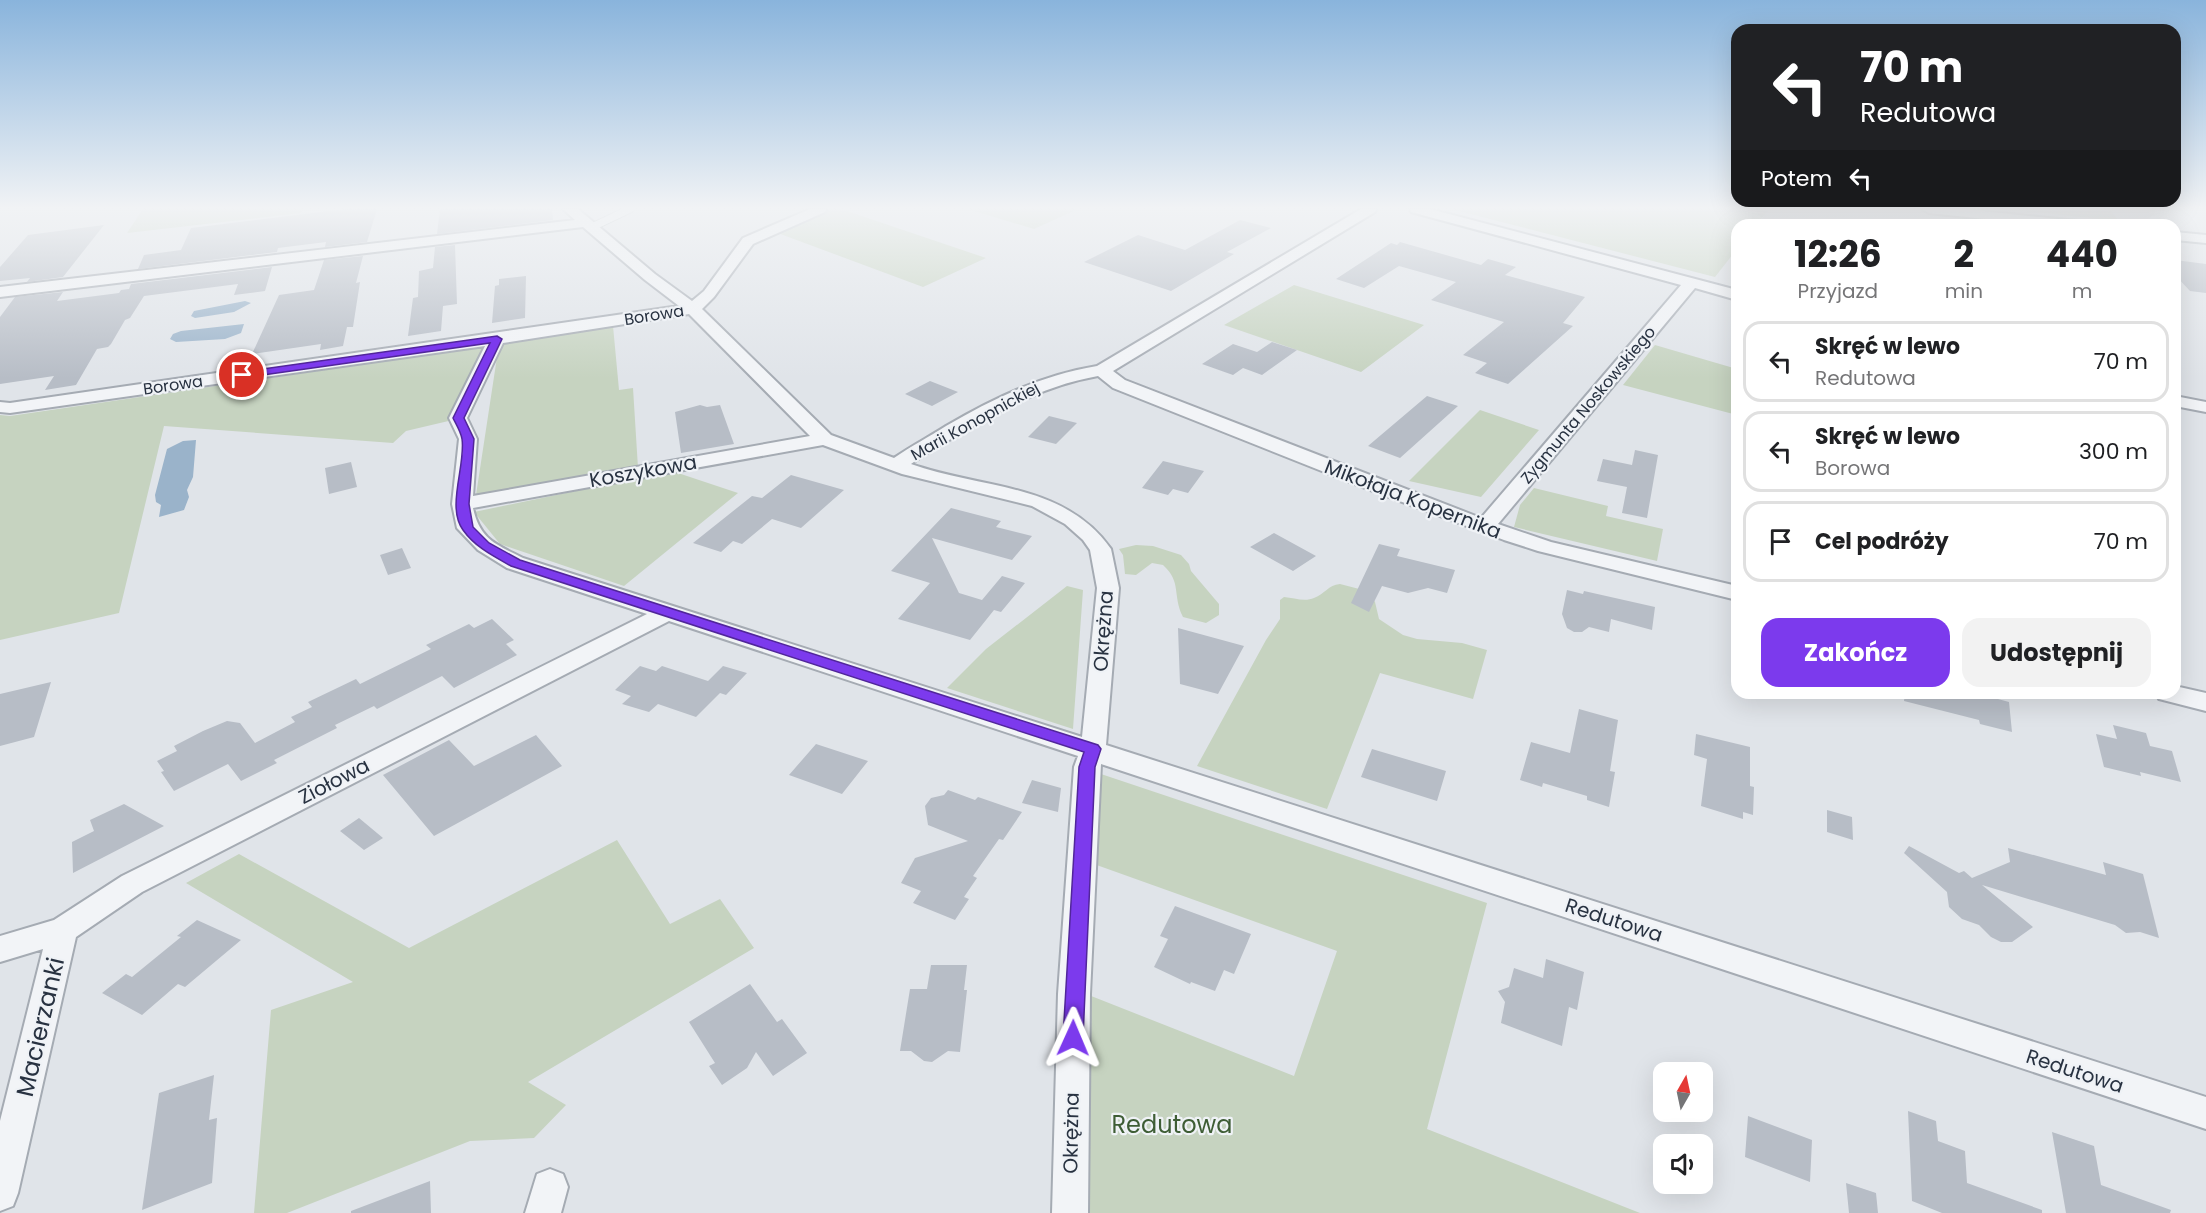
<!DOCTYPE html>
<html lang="pl">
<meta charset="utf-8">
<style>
body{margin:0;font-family:Poppins,sans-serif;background:#f2f2f2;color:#202124;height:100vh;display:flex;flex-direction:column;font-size:22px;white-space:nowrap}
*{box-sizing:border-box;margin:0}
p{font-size:20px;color:#757577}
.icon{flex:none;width:33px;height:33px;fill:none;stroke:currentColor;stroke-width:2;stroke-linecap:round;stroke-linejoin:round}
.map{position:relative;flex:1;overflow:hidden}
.side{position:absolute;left:1731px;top:219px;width:450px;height:480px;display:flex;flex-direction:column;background:#fff;border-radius:18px;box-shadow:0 6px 24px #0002}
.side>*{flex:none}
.hud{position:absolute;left:1731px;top:24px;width:450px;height:183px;border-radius:18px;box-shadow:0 6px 24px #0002;background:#202124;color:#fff;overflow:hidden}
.needle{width:39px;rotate:9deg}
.tools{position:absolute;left:1653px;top:1062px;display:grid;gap:12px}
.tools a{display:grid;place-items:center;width:60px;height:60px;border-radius:12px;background:#fff;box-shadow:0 6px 24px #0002;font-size:30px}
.pin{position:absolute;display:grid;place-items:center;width:51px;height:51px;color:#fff;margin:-26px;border:3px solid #fff;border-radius:50%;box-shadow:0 2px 6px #0007}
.me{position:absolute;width:66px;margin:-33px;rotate:1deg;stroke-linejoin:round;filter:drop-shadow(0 0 4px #0008)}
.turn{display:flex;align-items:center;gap:21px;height:126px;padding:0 30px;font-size:27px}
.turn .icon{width:78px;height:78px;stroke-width:2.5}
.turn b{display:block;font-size:42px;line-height:51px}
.then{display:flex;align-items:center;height:57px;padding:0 30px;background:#0003;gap:12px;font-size:22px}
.eta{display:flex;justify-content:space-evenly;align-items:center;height:102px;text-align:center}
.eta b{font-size:36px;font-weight:700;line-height:42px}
.action{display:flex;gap:12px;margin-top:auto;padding:12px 30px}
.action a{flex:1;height:69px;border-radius:18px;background:#7c3aed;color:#fff;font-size:24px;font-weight:700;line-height:69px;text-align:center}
.action a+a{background:#f2f2f2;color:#202124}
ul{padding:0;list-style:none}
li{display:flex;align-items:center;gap:18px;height:81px;margin:0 12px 9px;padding:0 18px;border:3px solid #e0e0e0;border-radius:18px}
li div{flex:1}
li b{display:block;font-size:22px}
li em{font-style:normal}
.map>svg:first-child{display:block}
.green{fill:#c6d3c0}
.water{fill:#9ab3ca}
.building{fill:#b7bdc6}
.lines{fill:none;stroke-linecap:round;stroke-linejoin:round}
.service-casing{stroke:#a5abb3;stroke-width:9}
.minor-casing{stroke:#a5abb3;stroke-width:4}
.service{stroke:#f2f4f7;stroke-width:7}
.minor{fill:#f2f4f7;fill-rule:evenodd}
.route{fill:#7c3aed;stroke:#51269a;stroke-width:1.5}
.labels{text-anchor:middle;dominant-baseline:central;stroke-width:4.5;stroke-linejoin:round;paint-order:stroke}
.far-street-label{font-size:16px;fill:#283241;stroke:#eff2f6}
.street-label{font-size:20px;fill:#283241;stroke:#eff2f6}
.near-street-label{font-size:24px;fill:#283241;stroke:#eff2f6}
.near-park-label{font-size:24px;fill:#3e5d35;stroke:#eff2f6}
</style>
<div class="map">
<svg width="2206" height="1213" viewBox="0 0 2206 1213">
<rect width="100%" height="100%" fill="#e0e4e9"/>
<!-- green -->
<path class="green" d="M143,209H303L301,213L127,233Z
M827,209H841L986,258L923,287L775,232Z
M968,209H1078L1034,229Z
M1451,209H1769L1756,225H1737V249L1715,277Z
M2006,209H2109L2119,221Z
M1294,285L1424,325L1361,372L1224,325Z
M613,326L619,390L633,388L638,468L476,495L499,344Z
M1655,345L1737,369V415L1623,385Z
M482,347L457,419L406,431L393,443L164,426L119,613L0,640V415L10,416Z
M1480,410L1539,430L1481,497L1409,481Z
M672,471L738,493L624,586L500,544L474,512Z
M1534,488L1608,506L1606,516L1663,529L1657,561L1514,527L1520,505Z
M1136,545L1153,546L1181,555L1189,564L1191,571L1219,604V615L1206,623L1183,617C1172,595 1182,582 1163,565L1152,563L1136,575L1125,574L1123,555L1119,549Z
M1340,584L1367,591L1375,602L1379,619L1403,635L1417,639L1462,643L1487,650L1473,699L1380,673L1327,809L1197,766L1266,640L1280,619V600L1284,597C1294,598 1305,602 1314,598C1325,594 1328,585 1340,584Z
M1067,586L1083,590L1073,729L947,688L986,649Z
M1098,773L1487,903L1427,1129L1640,1213H1083L1081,992L1294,1076L1337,951L1091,863Z
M617,840L670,924L720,899L754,948L528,1082L566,1105L534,1138L470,1141L287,1213H254L271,1010L353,982L186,883L239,854L409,948Z"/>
<!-- water -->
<path class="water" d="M245,301L251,303L234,312L195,318L191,316L194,311Z
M244,324L241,333L225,339L176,342L170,339L173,334L181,331Z
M196,440L193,477L187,490L189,497L184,510L159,517L161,505L156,502L155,495L167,449L183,441Z"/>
<!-- building -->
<path class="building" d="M345,209H377L367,242L325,247L326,242L278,248L277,252L138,269L144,255L181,250L191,228Z
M440,209H552L553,220L437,234Z
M1240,220L1271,228L1227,252L1234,254L1171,291L1084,262L1138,235L1185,250Z
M104,225L63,277L27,282L30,278L0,281V267L28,235Z
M1400,242L1481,265L1488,259L1516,267L1505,275L1585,297L1563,323L1573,326L1508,384L1475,373L1487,363L1463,355L1504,322L1431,300L1456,282L1399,266L1364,288L1336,279L1391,243L1397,245Z
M455,245L457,304L443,306L441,331L408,336L413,298L418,297L419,271L433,268L435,247Z
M363,256L356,283L360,282L353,327H347L343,346L320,350L321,344L252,354L279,295L314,290L324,260Z
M2175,260L2206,264V293L2190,291L2175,275Z
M272,267L265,291L234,295L238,284L144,296L130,318L125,320L111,344L108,347L97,349L76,385L45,390L54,376L0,384V317L15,297L63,292L57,301L119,293L121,290L129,289L131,284Z
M526,276L525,318L492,323L495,286L499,285V279Z
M1272,342L1297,350L1262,375L1243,368L1233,375L1202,364L1233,344L1257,352Z
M930,381L958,392L932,406L905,394Z
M1427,396L1458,406L1400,458L1368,446Z
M700,405L707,407L720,405L734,444L681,453L675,412Z
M1049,416L1077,423L1056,444L1028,437Z
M1635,450L1658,455L1647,518L1622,513L1627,487L1597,481L1603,459L1632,465Z
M1163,461L1204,471L1188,493L1173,489L1168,495L1142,488Z
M351,462L357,487L329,494L325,468Z
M791,475L844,490L801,528L772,519L742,544L733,541L721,552L693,543L752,496L762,498Z
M951,508L1001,521L996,527L1032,536L1012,560L932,538L959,593L982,600L1002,576L1025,583L1001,612L994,610L970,640L898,619L930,583L891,571Z
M1274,533L1316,556L1293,571L1250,547Z
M1379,544L1400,549L1397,556L1455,570L1447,593L1428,588L1408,593L1382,586L1369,612L1351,603Z
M402,548L411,568L388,575L380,555Z
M1567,590L1583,594L1584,591L1655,607L1652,630L1611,619L1609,632L1589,627L1582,632H1574L1567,628L1562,614Z
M492,619L514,640L506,644L517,655L454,688L442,676L377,709L374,706L335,725L337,728L274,760L277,763L241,781L228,764L174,791L161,772L164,771L157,761L177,751L174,746L203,731L227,721L240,723L255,743L295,722L291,717L312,707L308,702L356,679L360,684L431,649L426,645L469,624L474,628Z
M1178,628L1244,646L1218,694L1180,684Z
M640,666L656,671L662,666L708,681L723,666L747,673L726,695L720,693L696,717L658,704L649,712L622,704L631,696L615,690Z
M51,682L34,737L0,746V694Z
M1905,693H1986L1987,696L2009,702L2012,732L1980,724L1979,720L1904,701Z
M1579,709L1618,720L1610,771L1615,772L1609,807L1587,800V796L1543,783L1542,787L1520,780L1531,742L1570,753Z
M2113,725L2146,733L2150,746L2172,751L2181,782L2140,772L2141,776L2104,767L2096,734L2117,739Z
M1696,734L1750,747V786L1754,787L1753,815L1743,812V819L1701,806L1707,759L1694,755Z
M536,735L562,766L434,836L383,775L449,740L474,766Z
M816,744L868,761L842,794L789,775Z
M1372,749L1446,771L1437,801L1361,777Z
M1032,780L1061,788L1058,812L1022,803Z
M948,790L975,800L978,797L1022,812L1003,840L999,839L973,876L977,878L964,897L969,899L955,920L913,903L921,891L901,883L915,858L968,841L928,825L925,806L931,798L944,795Z
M124,804L164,826L73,873L72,842L94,831L90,820Z
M1827,810L1852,817L1853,840L1827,832Z
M359,818L383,838L364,850L340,831Z
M1909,846L1959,873L1964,871L1972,878L2010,862L2008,848L2106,875L2103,862L2143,874L2159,938L2140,932L2126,933L2115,925L1982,885L2033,927L2012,942H2001L1991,937L1979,925L1962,919L1949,907L1947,892L1904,853Z
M1175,906L1251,934L1234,974L1224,970L1215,991L1191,982L1190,984L1154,967L1168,939L1160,936Z
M197,920L241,940L185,987L178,984L142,1015L102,993L126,974L132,977L181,937L177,936Z
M1546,959L1584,972L1577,1010L1569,1007L1562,1046L1501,1023L1505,1002L1498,991L1509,987L1514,968L1543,978Z
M931,965H967L964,990H967L960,1052L948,1051L932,1062L924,1061L911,1051H900L910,989H927Z
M750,984L777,1022L782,1019L807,1053L773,1076L756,1052L747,1068L722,1085L709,1066L715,1063L689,1022Z
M214,1075L209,1120L217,1118L212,1183L142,1210L159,1093Z
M1908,1111L1936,1121L1938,1141L1965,1151L1967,1183L2042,1210V1213H1942L1912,1201Z
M1748,1116L1812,1140L1810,1182L1745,1157Z
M2052,1132L2094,1146L2101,1185L2171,1210L2170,1213H2066Z
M430,1181L431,1213H351V1211Z
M1846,1183L1876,1193L1878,1213H1849Z"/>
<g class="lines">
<!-- service casing -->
<g class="service-casing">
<path id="service" d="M590,228L630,209"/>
</g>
<!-- minor casing -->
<g class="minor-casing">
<path id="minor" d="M563,209H578L655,274L692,301L704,291L743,238L810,209H826L825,212L753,244L714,297L702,309L831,435L894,458C911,446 929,437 946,426C994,398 1042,375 1097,366L1361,209H1376L1375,212L1113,371L1125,380L1481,518L1681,285L1411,212L1410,209H1430L1737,290V300L1695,288L1498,524L1551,542L1737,586V600L1538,551L1504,540L1362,487L1113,388L1098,376C1047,385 1003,408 958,435C942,444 926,453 911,464C980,489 1064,482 1111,549L1119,588L1106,745L2206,1097V1129L1101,764L1090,994L1088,1213H1052L1058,994L1074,767L1078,756L669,621L142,892L76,937L18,1193L13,1206L0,1211V1121L43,949L0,962V936L54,920L122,876L647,614L507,568L478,550L457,528L452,504L459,439L449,418L485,346L10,413L0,412V402L10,403L679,306L645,280L583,227L0,297V287L575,220ZM689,314L810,436L473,496L477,439L467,418L503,343ZM823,445L902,474L1032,506L1065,524L1083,540L1090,550L1097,588L1082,737L523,558C496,544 480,540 473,508Z
M1922,209H1963L2078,221L2085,225H2040L1929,213Z
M2175,232L2206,235V243L2175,240Z
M2175,396L2206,402V412L2175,406Z
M2175,686L2206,693V711L2159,699L2156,693H2175Z
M550,1169L563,1174L568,1187L561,1213H525L537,1174Z"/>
</g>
<!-- service -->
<use href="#service" class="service"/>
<!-- minor -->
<use href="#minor" class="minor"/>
</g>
<!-- sky -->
<linearGradient id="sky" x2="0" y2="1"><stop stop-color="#89b4dc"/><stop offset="0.55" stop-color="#f1f3f5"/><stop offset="1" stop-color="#f1f3f5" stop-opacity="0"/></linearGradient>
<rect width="2206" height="378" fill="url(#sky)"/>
<!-- route -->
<path class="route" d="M497,336L502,339L464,418L474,439L469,504L473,527L489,543L520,560L1098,745L1101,749L1095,767L1083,1038L1080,1044L1073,1047L1066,1044L1063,1038L1079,767L1084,752L511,566C493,556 475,547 463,530C446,507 466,465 462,439C461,432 456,424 453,418L490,343L242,378L237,375L242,372Z"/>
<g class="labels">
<!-- far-street labels -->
<g class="far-street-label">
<text transform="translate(654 315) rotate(-9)">Borowa</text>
<text transform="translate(173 385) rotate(-8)">Borowa</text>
<text transform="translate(1588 405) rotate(-50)">Zygmunta Noskowskiego</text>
<text transform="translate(975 421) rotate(-29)">Marii Konopnickiej</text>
</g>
<!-- street labels -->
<g class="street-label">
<text transform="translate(643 471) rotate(-10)">Koszykowa</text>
<text transform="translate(1413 499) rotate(21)">Mikołaja Kopernika</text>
<text transform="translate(1103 631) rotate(-86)">Okrężna</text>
<text transform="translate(334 781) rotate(-27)">Ziołowa</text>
<text transform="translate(1614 920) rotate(18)">Redutowa</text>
<text transform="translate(2075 1071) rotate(18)">Redutowa</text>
<text transform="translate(1071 1133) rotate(-89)">Okrężna</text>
</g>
<!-- near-street labels -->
<g class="near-street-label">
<text transform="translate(40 1027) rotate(-77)">Macierzanki</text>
</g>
<!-- near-park labels -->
<g class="near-park-label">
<text x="1172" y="1124">Redutowa</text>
</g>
</g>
</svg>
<div class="tools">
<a><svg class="needle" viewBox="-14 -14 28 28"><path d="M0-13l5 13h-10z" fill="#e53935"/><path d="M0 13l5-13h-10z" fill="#757577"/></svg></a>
<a><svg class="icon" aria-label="sound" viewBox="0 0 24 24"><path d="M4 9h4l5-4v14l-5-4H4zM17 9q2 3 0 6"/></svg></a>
</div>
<div class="pin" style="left:242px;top:375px;background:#d93025"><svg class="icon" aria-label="arrive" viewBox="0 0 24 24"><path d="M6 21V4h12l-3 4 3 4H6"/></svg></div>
<svg class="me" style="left:1073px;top:1038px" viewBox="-20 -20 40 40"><path d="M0-17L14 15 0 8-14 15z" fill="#7c3aed" stroke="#fff" stroke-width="4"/></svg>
<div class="hud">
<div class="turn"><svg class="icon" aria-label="left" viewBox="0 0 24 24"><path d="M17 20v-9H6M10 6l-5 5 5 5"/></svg><div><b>70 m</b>Redutowa</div></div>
<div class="then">Potem<svg class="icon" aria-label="left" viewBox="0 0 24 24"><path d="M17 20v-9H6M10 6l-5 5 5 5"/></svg></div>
</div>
<section class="side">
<div class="eta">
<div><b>12:26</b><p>Przyjazd</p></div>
<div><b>2</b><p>min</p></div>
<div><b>440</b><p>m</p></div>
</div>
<ul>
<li><svg class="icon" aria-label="left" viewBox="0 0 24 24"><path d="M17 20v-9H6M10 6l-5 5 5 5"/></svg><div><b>Skręć w lewo</b><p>Redutowa</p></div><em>70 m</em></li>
<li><svg class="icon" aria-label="left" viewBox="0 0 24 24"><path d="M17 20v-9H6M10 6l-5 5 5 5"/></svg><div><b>Skręć w lewo</b><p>Borowa</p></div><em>300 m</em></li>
<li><svg class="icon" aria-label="arrive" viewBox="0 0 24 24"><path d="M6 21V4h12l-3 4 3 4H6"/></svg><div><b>Cel podróży</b></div><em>70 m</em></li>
</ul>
<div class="action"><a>Zakończ</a><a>Udostępnij</a></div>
</section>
</div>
